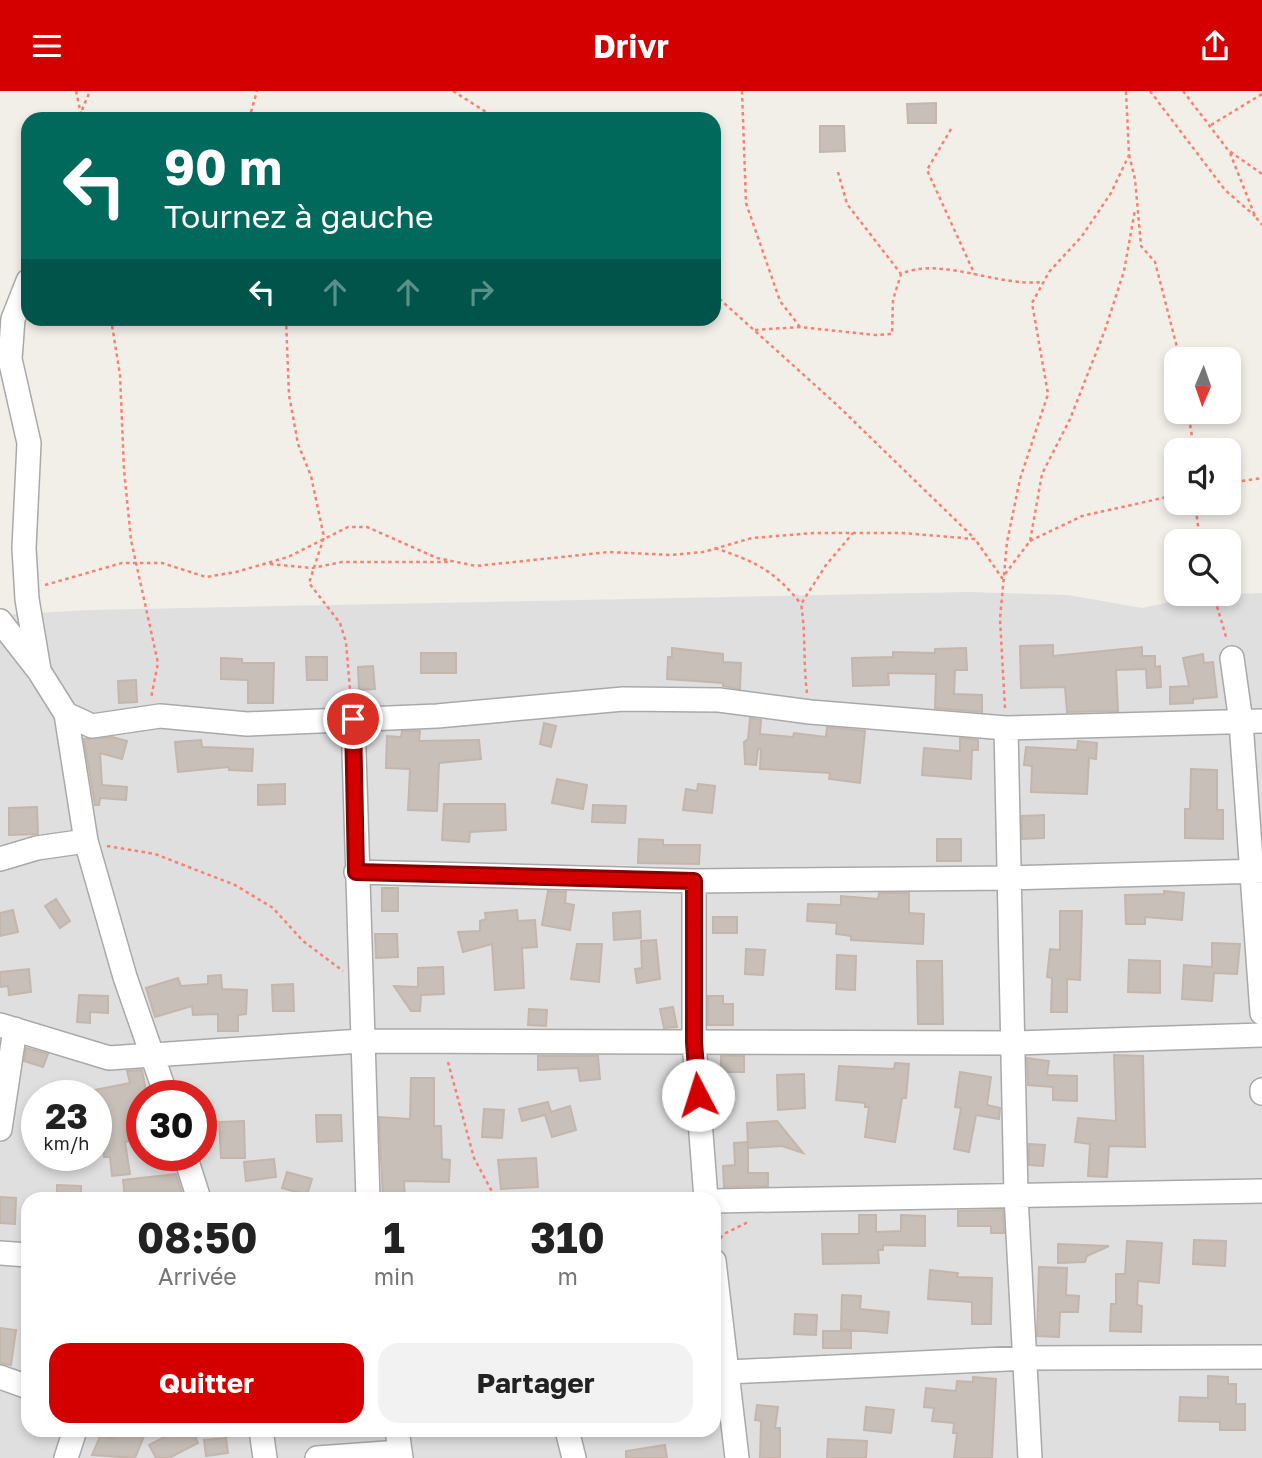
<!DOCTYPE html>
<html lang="fr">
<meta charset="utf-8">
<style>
body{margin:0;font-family:"Golos Text",sans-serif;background:#f2f2f2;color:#222;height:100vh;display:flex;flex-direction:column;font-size:26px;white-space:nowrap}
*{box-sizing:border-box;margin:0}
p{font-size:23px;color:#767676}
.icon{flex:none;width:38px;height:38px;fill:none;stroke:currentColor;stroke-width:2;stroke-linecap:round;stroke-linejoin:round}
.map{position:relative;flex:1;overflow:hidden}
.details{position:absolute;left:21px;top:1101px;width:700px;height:245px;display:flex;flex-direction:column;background:#fff;border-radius:21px;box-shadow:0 4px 10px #0003}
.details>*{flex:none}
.top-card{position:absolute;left:21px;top:21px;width:700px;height:214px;border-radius:21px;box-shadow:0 4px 10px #0003;background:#00695c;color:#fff;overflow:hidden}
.needle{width:46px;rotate:182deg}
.fabs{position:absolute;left:1164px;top:256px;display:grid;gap:14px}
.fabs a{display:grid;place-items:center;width:77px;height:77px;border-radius:14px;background:#fff;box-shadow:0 4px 10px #0003;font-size:35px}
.speed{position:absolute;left:21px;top:989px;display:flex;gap:14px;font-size:35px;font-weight:700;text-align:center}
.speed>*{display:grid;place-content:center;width:91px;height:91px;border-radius:50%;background:#fff;box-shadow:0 4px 10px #0003;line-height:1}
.speed small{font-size:18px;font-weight:400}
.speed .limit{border:10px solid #d22;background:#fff;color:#111}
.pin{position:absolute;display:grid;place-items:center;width:60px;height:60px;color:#fff;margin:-30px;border:4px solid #fff;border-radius:50%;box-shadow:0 2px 7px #0007}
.me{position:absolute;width:77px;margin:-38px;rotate:355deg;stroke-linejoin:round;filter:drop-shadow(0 0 5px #0008)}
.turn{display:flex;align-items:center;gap:24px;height:147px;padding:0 28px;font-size:32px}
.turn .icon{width:91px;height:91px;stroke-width:2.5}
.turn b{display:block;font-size:49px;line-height:60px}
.lanes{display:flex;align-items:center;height:66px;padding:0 28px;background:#0003;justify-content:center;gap:35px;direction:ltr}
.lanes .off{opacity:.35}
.eta{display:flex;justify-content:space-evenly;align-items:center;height:119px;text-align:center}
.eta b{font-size:42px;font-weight:700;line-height:49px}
.button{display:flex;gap:14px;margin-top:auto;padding:14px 28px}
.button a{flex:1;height:80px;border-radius:21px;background:#d40000;color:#fff;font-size:28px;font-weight:700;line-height:80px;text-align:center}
.button a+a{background:#f2f2f2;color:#222}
header{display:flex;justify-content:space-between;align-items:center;height:91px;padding:0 28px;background:#d40000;color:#fff;font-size:32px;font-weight:700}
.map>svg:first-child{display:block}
.residential{fill:#e0dfdf;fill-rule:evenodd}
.building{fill:#c7bfb8;stroke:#c4b6ab;stroke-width:2}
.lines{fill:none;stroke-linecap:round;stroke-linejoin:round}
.minor-casing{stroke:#a9a9a9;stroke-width:26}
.path{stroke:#fa8072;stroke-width:2.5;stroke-dasharray:3.5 3.5;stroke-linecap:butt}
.minor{stroke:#fff;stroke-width:23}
.route-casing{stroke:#8a0000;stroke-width:18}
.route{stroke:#d40000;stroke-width:12}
</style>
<header><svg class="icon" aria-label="menu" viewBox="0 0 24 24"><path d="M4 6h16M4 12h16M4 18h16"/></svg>Drivr<svg class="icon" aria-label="share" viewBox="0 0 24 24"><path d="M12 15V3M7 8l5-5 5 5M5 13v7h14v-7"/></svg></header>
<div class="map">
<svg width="1262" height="1367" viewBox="0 0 1262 1367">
<rect width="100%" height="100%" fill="#f2efe9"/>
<!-- residential -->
<path class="residential" d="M968,501L1068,504L1142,517L1201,504L1262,502V1367H0V524L89,519ZM37,1004H96V1064H37ZM142,1004H201V1064H142ZM28,1108H714V1339H28Z"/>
<!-- building -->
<path class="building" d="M936,12V32H908L907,13Z
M820,35H844L845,60L820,61Z
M1053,554V565L1142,556V565H1155V576L1160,575L1161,596L1147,597L1146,578L1116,579L1118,620L1067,621L1065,596L1021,597L1020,555Z
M672,557L723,563V571L741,572L740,598L723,595V592L667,588L668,566H672Z
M966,557L967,579H955L954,603L982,604V621L935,617L936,583L888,582L889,594L853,595L852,567L893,566V561L935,562V558Z
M421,562H456V582H421Z
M1203,563L1204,572L1213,571L1217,606L1193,608V612L1170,613V596L1189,595L1183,567Z
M306,566H327V589H307Z
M221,567L242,568V572H274L273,612H248V589L221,588Z
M373,575L375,598L359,599L358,576Z
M136,589L137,611L119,612L118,590Z
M750,627L761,629L760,643L793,646L794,642L826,646L827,636L865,640L860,692L829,688L830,682L760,678L761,658H758L756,674L745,673L744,651L748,648Z
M544,632L556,635L551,656L540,653Z
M402,640H420L419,650L479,649L481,668L439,672L437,720L408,719L410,678L386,677L387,645L401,646Z
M112,646L127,650L122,668L100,662L102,694L127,696L126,709L100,707L99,714H95L84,648Z
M960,647L978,649V659H972L971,688L922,684L924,657L960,660Z
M201,649L202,656L253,658L252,680L229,679V676L178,681L175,651Z
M1078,650L1097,652L1096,668L1089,667L1087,703L1031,701L1032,675L1024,674L1026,656L1077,659Z
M1191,678L1217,679V719H1223V748L1185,747V718H1190Z
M557,688L587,694L583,718L552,712Z
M285,693V713L258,714V694Z
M698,693L715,695L712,722L683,719L686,698L697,700Z
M444,713H505L506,739L470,741L469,751L442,749Z
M593,714L626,715L625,732L592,731Z
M37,716L38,743L9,744V717Z
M1044,724V747L1022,748V725Z
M639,748L663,749V754H700L699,773L638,772Z
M937,748H961V770H937Z
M382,797H398V820H382Z
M548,800L566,801L565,812L574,814L570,839L542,834Z
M1164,800L1184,802L1182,829L1145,826V833H1126L1125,804L1164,803Z
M879,802H909V822L924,823L923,853L851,849V845L836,843L837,832L807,830L808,813L841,814V805L878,808Z
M56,808L70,830L60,837L45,815Z
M13,819L18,841L0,845V822Z
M517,819L518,830L535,829L537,856L522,857L524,897L495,899L492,853L463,861L458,841L480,840V830L486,828L485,822Z
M640,820L641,847L614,849L613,822Z
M1060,820H1082L1080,889L1067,888V921H1051L1052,887L1047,886L1050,858L1060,859Z
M713,826H737V842H713Z
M375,843H397L398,866L376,867Z
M656,849L660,888L637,892L635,878L642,877L641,850Z
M1212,852L1240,853L1237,883L1214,882L1212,910L1182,908L1184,874L1212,876Z
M577,853H602L599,891L571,888Z
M746,858L765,859L763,884L745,883Z
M837,864L856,865L855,899L836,898Z
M1129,869L1160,870V902L1128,901Z
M917,870H942L943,933H918Z
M443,876L444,903L421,904L420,920H411L394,895L418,896V877Z
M29,878L31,901L9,904L8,895L0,896V881Z
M221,884L222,898L247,899L246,923L238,924V940H218V923L193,924L192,915L155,926L146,897L178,887L181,895L208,893V885Z
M293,893L294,920H273L272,894Z
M79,904L108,905V922L90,921V932L77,931Z
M708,905H723V913H733V934H708Z
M673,916L677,936L664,937L660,918Z
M529,918L547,919L546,935L528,934Z
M26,957L48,963L43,976L24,970Z
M1114,964L1143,965L1145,1056L1109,1055L1107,1086L1088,1085L1090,1053L1075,1051L1078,1027L1116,1030Z
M538,965H598L600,988L580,990L578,977L538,979Z
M721,965H744V981H721Z
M1027,967L1049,970L1047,984L1077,985V1010L1053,1009V996L1028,994Z
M895,972L909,973L906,1007H902L895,1051L865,1046L869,1016H865V1012L836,1009L839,975L894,978Z
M142,979L147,1004H142V1048L125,1051L130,1083L112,1085L110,1066H104L103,1044L94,999L130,992L127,980Z
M960,981L991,986L987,1014L1000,1017L999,1028L976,1024L969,1061L954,1058L961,1017L955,1016Z
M804,983L805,1017L778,1019L777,984Z
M411,987H434V1035H441L442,1068L450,1069L449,1091L404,1090L405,1108H383L379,1026L410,1028Z
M548,1011L551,1021L570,1015L576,1039L552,1046L545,1024L522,1030L519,1018Z
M484,1018L504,1019L502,1047L482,1046Z
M316,1024H341L342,1050L317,1051Z
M244,1030L245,1067H221L219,1031Z
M777,1030L803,1062L782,1055L748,1057L747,1032Z
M748,1051V1082H768V1095L724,1096L723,1075L735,1074L734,1052Z
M1029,1053L1045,1054L1043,1075L1029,1074Z
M536,1067L538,1096L501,1098L498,1069Z
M274,1068L276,1086L246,1090L244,1071Z
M287,1081L312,1088L307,1104L282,1097Z
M176,1083L184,1108H168L167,1103L125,1108L123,1089Z
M57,1094L81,1095V1108H57Z
M0,1106L16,1107L15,1133L0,1132Z
M1003,1119L1004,1142H991V1135H958V1120Z
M859,1124H876V1141L901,1140V1124L925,1125V1155L883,1154V1159H878L879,1172L823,1173L822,1143H859Z
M1194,1149L1226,1150L1225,1175L1193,1173Z
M1127,1150L1162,1152L1159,1192L1138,1190L1137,1214L1142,1215L1141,1241L1110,1240L1111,1213H1116V1183H1125Z
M1058,1153L1109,1155L1087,1165L1085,1171L1058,1172Z
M1039,1176L1067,1177L1066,1204L1079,1205L1078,1221H1060L1059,1246L1037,1245Z
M930,1179L958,1182L957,1186L992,1187L991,1233H972V1211L928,1208Z
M842,1204L861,1205L860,1218L889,1221L887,1242L841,1238Z
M795,1223L817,1224L816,1244L794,1243Z
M0,1237L16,1239L11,1274L0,1272Z
M823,1240H851V1257H823Z
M1208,1285L1228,1286V1293H1236V1313H1245V1339H1220V1331L1179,1330L1180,1306L1208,1307Z
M973,1286L996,1288L992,1367H954L957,1342H953L954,1332L932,1330L934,1317L924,1316L926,1297L956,1300L957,1290L973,1291Z
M757,1314L778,1316L775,1337H780V1367H760L761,1330L755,1329Z
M866,1316L894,1319L891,1342L864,1339Z
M117,1339H129L144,1345L135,1367L92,1364L101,1343L113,1348Z
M193,1339L198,1352L169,1367H156L149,1354L172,1342L173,1344Z
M226,1347L228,1362L206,1365L204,1349Z
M828,1348L867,1350L866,1367H827Z
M665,1354L667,1367H626V1360Z"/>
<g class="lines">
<!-- minor casing -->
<g class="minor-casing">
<path id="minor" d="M28,190L13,228L10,268L29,352L24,457L27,508L39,579
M0,530L39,580L66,623L86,750L125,886L166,1004
M1232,567L1241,631L1262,922
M66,623L92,635L160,625L247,633L437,625L623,608L719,609L810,621L1006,637L1262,630
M353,628L368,1108
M1006,637L1016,1105L1030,1367
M0,768L37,757L86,750
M356,781L694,790L1011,787L1262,780
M694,790V951L706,1108
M0,934L109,967L361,950L1015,952L1262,944
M1262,999V1002
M0,1038L15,938
M185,1064L199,1108
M714,1110L1262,1100
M0,1162L28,1164
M714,1170L737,1367
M728,1281L1026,1267L1262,1266
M0,1286L28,1296
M261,1339L265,1367
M397,1339L401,1367
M567,1339L574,1367
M66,1367L75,1339
M317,1367L400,1361"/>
</g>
<!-- path -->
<path class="path" d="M76,0L82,28
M453,0L497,28
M742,0L746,112L780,210L800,236
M1150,0L1225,99L1255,125
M1183,0L1228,59L1262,83
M82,19L90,0
M249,28L257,0
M1211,34L1262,3
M951,38L927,79L975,184
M1230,62L1255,125L1262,134
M1129,64L1135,88L1141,155L1155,171L1180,268
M838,81L847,113L901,183
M714,203L836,313L975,448
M111,228L120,284L124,379L131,449L158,572L151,607
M286,228L289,304L298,353L311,385L324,446L309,492L340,532L346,551L351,611
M755,239L800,236L875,244L892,243L893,209L901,183C941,165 997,196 1042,191
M1188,320L1194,359
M1228,392L1262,387
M1195,411L1200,450
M1030,450L1082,425L1176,404
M715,457C756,471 774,479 801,513
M270,473L312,477L342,471H448
M45,494L122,472H162L206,486L236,481L288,466L348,436H367L437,467L476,475L609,461L671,464L703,461L752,447L814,442H902L975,448L1002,487L1030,450L1042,383L1070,328L1105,239L1124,180L1135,119
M1213,502L1227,549
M807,602C803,572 806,543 801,513L826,474L853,442
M1005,617L1000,528L1007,451L1020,388L1048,303L1032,212L1049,181L1082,145L1111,102L1129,64L1126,0
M107,755L155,763L235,794L273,817L303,850L343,880
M448,971L474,1067L496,1108
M716,1153L724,1143L750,1130"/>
<!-- minor -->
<use href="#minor" class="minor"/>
</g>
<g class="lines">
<!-- route casing -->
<g class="route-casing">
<path id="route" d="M353,628L356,781L694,790V951L698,1004"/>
</g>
<!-- route -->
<use href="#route" class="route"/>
</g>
</svg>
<div class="fabs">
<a><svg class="needle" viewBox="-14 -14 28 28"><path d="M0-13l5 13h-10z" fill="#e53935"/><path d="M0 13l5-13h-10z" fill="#767676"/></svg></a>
<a><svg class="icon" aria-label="sound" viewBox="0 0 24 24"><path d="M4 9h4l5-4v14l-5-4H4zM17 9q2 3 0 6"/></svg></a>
<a><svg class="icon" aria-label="search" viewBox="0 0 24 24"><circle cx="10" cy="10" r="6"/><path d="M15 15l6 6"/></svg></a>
</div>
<div class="speed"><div>23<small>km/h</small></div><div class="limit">30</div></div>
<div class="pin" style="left:353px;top:628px;background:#d93025"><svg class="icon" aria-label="arrive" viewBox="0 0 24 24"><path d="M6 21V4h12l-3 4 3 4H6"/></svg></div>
<svg class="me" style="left:698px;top:1004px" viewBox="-20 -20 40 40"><circle r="19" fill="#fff"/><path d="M0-13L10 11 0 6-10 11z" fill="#d40000"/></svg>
<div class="top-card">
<div class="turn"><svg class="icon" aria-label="left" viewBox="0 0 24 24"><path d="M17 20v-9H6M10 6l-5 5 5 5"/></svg><div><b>90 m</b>Tournez à gauche</div></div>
<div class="lanes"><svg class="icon" aria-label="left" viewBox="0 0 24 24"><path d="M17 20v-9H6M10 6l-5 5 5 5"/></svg><svg class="icon off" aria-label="ahead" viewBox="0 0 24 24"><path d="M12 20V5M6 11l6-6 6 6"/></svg><svg class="icon off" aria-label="ahead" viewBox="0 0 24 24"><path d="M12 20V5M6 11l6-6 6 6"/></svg><svg class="icon off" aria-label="right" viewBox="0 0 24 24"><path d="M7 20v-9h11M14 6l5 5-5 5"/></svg></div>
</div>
<section class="details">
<div class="eta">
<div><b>08:50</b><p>Arrivée</p></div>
<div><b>1</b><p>min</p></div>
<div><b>310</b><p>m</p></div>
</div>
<div class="button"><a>Quitter</a><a>Partager</a></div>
</section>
</div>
